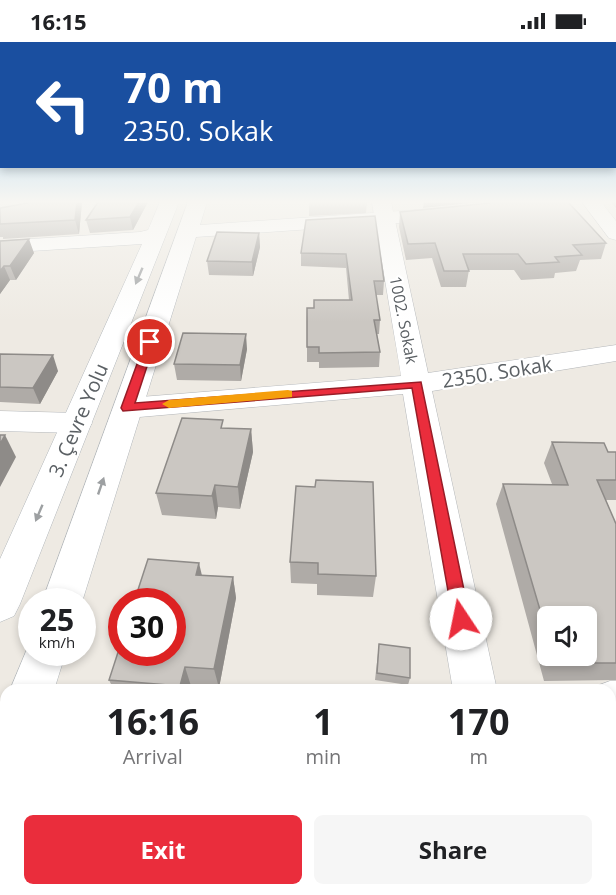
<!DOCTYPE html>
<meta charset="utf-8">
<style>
body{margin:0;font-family:"Open Sans",sans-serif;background:#f6f6f6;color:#202124;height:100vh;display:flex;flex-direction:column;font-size:22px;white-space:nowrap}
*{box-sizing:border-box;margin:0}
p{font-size:20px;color:#757577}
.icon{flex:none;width:33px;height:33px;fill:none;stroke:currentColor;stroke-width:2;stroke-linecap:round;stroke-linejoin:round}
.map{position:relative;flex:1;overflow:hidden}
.details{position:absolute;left:0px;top:642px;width:616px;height:212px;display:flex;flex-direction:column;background:#fff;border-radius:18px 18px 0 0;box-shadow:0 3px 9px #0003}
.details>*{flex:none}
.hud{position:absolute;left:0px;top:0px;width:616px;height:126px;box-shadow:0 3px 9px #0003;background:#1a4fa0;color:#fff;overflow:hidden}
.tools{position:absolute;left:537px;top:564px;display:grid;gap:12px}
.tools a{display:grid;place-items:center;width:60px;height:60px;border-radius:9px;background:#fff;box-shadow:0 3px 9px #0003;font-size:30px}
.speed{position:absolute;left:18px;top:546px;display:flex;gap:12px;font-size:30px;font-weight:700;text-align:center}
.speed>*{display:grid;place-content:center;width:78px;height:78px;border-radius:50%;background:#fff;box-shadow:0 3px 9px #0003;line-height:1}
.speed small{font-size:15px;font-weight:400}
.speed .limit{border:9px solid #d22;background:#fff;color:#111}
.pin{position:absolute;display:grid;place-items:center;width:51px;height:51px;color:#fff;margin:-26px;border:3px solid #fff;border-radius:50%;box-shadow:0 2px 6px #0007}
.me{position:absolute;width:66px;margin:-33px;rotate:349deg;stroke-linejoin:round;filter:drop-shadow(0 0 4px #0008)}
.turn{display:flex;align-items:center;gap:21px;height:126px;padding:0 24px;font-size:27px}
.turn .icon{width:78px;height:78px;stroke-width:2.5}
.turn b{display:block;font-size:42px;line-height:51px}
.eta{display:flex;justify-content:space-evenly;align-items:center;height:102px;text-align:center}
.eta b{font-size:36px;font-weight:700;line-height:42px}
.primary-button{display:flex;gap:12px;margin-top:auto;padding:12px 24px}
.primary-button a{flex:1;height:69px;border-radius:9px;background:#ea2d3c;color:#fff;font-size:24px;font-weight:700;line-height:69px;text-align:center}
.primary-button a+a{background:#f6f6f6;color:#202124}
.status{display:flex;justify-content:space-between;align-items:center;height:42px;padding:0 30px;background:#fff;direction:ltr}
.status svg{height:16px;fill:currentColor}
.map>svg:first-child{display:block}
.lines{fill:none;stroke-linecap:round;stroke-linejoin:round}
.street-casing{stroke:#b4b7ba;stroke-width:1}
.secondary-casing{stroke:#b2b7bb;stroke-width:1}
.street{fill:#fff;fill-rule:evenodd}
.secondary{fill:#fff;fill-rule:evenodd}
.wall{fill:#afaba7;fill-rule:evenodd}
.shaded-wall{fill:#8e8b88}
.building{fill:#cbc7c2;stroke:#8e8b88;stroke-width:1.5}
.oneway{fill:#9da0a2}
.route{fill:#ea2d3c;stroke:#981d27;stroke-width:1.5}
.slow{fill:#f59e0b}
.labels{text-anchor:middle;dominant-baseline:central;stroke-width:4.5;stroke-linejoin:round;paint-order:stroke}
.far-street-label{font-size:16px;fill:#5b6064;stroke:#fff}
.street-label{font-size:20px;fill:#5b6064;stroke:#fff}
</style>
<div class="status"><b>16:15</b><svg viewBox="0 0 49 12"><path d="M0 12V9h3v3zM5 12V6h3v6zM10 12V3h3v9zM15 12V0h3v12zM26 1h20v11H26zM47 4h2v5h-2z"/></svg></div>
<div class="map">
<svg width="616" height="853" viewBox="0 0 616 853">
<rect width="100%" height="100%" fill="#eeeae3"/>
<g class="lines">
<!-- street casing -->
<g class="street-casing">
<path id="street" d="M372,160H391L428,331L616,303V319L432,349L497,648H453L403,352L128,376L117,373L113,366L117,359L128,356L401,334Z
M582,160H601L616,179V198L609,196Z
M0,369L77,371L88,374L92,381L88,388L77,391L0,389Z
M610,639H616V683H610V648H593L594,645Z
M515,848H570L573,853H517Z"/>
</g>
<!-- secondary casing -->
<g class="secondary-casing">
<path id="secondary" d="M160,160H179L20,562L14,574L0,580V517L142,202L0,211V199L140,190L148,188Z
M188,160H207L200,183L443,166L450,168L453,172L450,176L443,178L196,195L82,560H42Z
M32,595V610H66L54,648H10Z
M6,702V765L0,768V704Z"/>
</g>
<!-- street -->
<use href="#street" class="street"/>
<!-- secondary -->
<use href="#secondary" class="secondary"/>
</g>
<!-- wall -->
<path class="wall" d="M33,160H82L79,192L3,197V195H0V166Z
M148,160L133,188L90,191L86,178Z
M309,160H367L366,171L309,174Z
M611,160H616V166Z
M400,170L606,201L601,217L580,218L576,229L555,231L554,236L521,238L514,228H469L466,245H441L432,216L406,218L399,185Z
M306,178L384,239L383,253H376L380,278L379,292H377L380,310L379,325L319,326V320H307V266H314L349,258L346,226L301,224V211Z
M259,191L260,205L253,234L209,233L207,219Z
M0,199L34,211L16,238H10L0,252Z
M247,307L241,339L177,338L174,322Z
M0,312L58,329L40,362L0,360Z
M251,387L253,410L240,467L218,465L216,477L162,473L156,451Z
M552,400L608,410H616V458H606L616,482V638L544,639L496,462L503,442H552L544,421ZM548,574L586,614H548Z
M296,444L376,534L373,555L317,553V542L291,541L290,520Z
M202,533L233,535L236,556L219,646L191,644L190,648H114L109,638Z
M379,602L410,636L408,643L375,638Z"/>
<!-- shaded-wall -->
<path class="shaded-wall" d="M77,160H82L79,192L75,178Z
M139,160H148L133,188L130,175Z
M424,160H480L423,166Z
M259,191L260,205L253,234L252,220Z
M29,197L34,211L16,238L10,224Z
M4,224L10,238L0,252V229Z
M246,292L247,307L241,339L240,323Z
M53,313L58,329L40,362L33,346Z
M251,387L253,410L240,467L238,445Z
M5,393L16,415L0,445V402Z
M215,443L218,465L216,477L212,454Z
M199,521L204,542L196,533Z
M233,535L236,556L219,646L214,627Z
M185,625L191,644L190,648H182L180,644Z
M242,848H246V853H241Z"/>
<!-- building -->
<path class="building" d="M33,160H77L75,178L0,182V166Z
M98,160H139L130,175L86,178Z
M500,160H568L606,201L573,203L582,213L555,215L559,220L526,222L518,212H463L469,229H444L435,201L408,202L400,170Z
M375,174L384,239H374L380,278H374L380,310L319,311V305H307V266H314V258H352L346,212L301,211L306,178Z
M217,190L259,191L252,220L207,219Z
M29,197L10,224H4L0,229V199Z
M183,291L246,292L240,323L174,322Z
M0,312L53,313L33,346L0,345Z
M182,376L223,378L221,386L251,387L238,445L215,443L212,454L156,451Z
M0,393H5L0,402Z
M552,400L604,401L608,410H616V438H597L616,482V621H555L553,614H586V574H548V595L503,442L568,443Z
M316,438L373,440L376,534L318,532V521L290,520L296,444L315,445Z
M148,517L199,521L196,533L233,535L214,627L185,625L180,644L109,638L122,598V610H172V560H134Z
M379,602L410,606V636L377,631Z
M175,848H242L241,853H124L175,850Z"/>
<!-- one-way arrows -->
<defs><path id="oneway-solid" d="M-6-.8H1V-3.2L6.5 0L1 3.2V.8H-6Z" transform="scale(1.5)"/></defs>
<g class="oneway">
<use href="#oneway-solid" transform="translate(139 234) rotate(113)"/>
<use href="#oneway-solid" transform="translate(101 444) rotate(-71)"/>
<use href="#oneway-solid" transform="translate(39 471) rotate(113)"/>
</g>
<!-- sky -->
<linearGradient id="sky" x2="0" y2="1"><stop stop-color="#8cc8f1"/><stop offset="0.57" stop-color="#f7f6f2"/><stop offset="1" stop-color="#f7f6f2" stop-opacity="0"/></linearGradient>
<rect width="616" height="280" fill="url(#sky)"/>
<!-- route -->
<path class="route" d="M150,297L155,300L135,361L421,340L470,577L467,583L461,585L455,583L453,577L412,346L123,369L121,366L145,300Z"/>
<!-- slow -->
<path class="slow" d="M288,348L292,349V355L169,366L162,362L169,358Z"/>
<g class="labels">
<!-- far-street labels -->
<g class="far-street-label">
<text transform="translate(404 278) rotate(79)">1002. Sokak</text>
</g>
<!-- street labels -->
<g class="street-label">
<text transform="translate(497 330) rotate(-9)">2350. Sokak</text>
<text transform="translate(78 378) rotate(-67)">3. Çevre Yolu</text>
</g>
</g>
</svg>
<div class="tools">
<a><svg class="icon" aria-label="sound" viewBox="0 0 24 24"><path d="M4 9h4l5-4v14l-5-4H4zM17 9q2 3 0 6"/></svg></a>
</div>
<div class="speed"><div>25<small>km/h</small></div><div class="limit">30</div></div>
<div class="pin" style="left:150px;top:300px;background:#d93025"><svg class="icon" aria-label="arrive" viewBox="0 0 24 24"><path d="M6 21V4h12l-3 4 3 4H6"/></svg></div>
<svg class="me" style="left:461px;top:577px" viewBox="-20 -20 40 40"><circle r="19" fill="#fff"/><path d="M0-13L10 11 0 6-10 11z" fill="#ea2d3c"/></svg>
<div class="hud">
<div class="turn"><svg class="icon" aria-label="left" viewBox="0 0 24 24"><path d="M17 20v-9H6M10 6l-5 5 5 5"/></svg><div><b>70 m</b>2350. Sokak</div></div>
</div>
<section class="details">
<div class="eta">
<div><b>16:16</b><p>Arrival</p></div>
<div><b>1</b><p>min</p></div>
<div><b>170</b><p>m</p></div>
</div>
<div class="primary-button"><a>Exit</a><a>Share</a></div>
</section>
</div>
